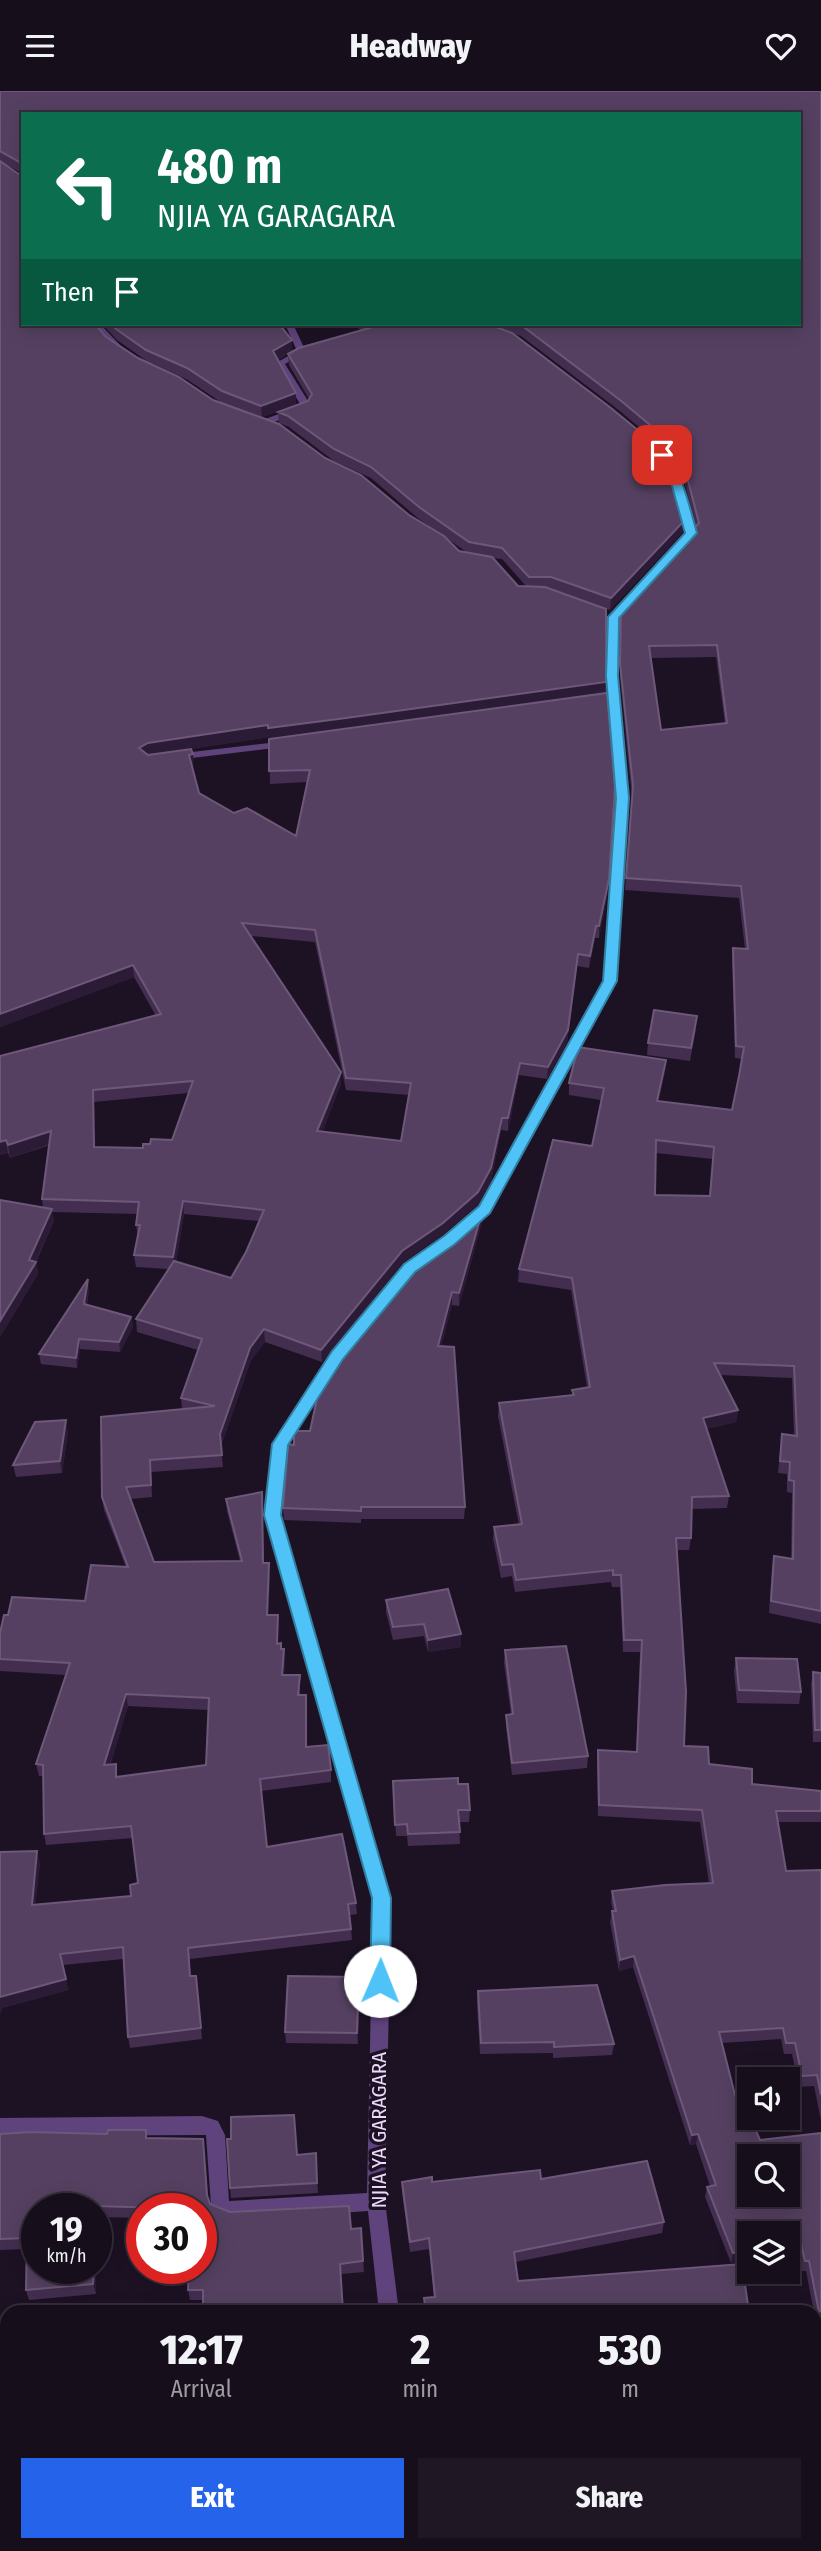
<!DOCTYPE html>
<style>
body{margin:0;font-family:"Fira Sans Condensed",sans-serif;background:#1f1724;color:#f1f3f6;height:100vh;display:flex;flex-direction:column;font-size:26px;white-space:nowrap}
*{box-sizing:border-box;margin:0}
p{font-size:23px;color:#9e9ca3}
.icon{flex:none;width:38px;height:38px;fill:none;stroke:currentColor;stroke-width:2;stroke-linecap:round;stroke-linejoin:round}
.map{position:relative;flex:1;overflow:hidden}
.panel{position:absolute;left:0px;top:2214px;width:822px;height:247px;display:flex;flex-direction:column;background:#160e1b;border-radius:21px 21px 0 0;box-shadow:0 4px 18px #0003,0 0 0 2px #352e3a}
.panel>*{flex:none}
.banner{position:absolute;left:21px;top:21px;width:780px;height:214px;border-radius:0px;box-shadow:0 4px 18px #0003,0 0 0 2px #352e3a;background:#0b6e4f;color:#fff;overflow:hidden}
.controls{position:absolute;left:737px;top:1976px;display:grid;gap:14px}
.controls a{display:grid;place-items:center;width:63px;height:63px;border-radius:0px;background:#160e1b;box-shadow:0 4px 18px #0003,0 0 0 2px #352e3a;font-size:35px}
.speed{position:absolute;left:21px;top:2102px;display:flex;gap:14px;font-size:35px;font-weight:700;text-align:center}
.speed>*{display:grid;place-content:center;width:91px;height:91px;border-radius:50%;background:#160e1b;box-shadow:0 4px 18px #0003,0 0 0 2px #352e3a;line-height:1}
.speed small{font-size:18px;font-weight:400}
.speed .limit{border:10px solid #d22;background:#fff;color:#111}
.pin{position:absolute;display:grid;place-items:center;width:60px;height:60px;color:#fff;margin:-30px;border-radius:14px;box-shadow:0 4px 10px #0006}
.me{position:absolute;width:77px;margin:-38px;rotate:1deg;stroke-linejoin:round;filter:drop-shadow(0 0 5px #0008)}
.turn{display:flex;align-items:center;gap:24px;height:147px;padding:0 21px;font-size:32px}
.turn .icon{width:91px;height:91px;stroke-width:2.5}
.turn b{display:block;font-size:49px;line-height:60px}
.then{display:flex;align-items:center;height:66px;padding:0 21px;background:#0003;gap:14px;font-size:26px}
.eta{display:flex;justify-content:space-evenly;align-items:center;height:119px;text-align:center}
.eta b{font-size:42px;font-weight:800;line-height:49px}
.action{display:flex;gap:14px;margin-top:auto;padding:14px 21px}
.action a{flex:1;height:80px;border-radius:0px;background:#2563eb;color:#fff;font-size:28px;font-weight:800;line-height:80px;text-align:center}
.action a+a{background:#1f1724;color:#f1f3f6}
header{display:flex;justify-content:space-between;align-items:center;height:91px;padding:0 21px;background:#160e1b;font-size:32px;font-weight:800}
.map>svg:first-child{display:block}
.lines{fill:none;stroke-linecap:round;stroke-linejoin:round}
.minor{fill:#5f437c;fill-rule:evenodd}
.wall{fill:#432e4f;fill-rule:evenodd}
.shaded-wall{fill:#2c1b36}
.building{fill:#554061;stroke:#6d5879;stroke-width:2;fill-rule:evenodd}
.route{fill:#4fc3f7;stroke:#337fa1;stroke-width:2}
.labels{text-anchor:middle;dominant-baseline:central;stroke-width:7;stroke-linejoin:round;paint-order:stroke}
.street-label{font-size:21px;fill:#ecdafa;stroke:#1d1224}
</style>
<header><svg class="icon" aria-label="menu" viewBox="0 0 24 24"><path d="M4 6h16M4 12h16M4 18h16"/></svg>Headway<svg class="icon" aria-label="heart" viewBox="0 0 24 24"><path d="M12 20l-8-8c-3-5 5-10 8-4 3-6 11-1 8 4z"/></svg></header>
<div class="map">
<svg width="821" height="2460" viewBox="0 0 821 2460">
<rect width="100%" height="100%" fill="#1d1224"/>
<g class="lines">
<!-- minor -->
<path class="minor" d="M91,233H100L121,255V259H115Z
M285,233H293L306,261L285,273L310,313L307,319L263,335L258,332L260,330L300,315V313L276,272L297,260Z
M645,350H651C677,376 687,407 696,442L683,458L675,456L686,442C676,403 669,383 643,352Z
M633,504L638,507L618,527L617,585L629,707L616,890L490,1121L469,1136L462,1131L480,1115L604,890L617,707L607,585L608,526Z
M287,650L292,653L291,655L175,669L170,666L175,663Z
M423,1162L430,1167L414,1180L342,1268L287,1354L280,1424L391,1807L385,2110L399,2221H379L368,2120L231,2129L213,2121L211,2115L206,2044L0,2045V2027L202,2025L218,2030L225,2044L229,2110L367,2102L373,1807L264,1424L275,1349L332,1260L404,1174Z
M400,2454H420L421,2460H401Z"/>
</g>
<!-- wall -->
<path class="wall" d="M0,0H821V1533L769,1522L772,1477L774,1465L791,1468L792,1402L787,1401V1383L778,1382L782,1343L794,1345L792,1287L720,1284L738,1319L736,1331L706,1338L729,1405L727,1417L692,1418L691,1447L689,1459H677L684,1655L709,1673L752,1693L821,1700V1731H778L786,1780L821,1779V2029L814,1995L799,1996L792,1963H784L781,1948L721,1952L735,2004L760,2049L821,2042V2229L816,2230V2221H814L806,2180H802L796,2154L731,2172L705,2106L707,2096L710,2095L696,2053L690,2054L633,1876L619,1880L610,1831L612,1820H613L611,1811L612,1800L709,1792L700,1731L598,1725L597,1671L598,1659L636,1661L640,1561H623L620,1496H612L611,1491L515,1501L512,1485L501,1487L493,1448L494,1436L519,1434L498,1325L499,1312L572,1304V1299L587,1296L571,1199L518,1191L519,1178L592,1055L601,1009L569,1004V992L666,969L665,981L658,1011L732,1019L742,968L735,967L732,869L733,857L745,858L739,807L625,799L632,707L620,585L621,516L696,436L685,394L667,360L620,320L521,245L503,239L683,441L610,519L551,498L606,591L608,800L599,847H595L589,877L577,875L567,951L547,988L519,984L508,1040L501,1039L491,1090L478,1113L442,1144L402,1172L322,1271L265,1251L251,1269L221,1355L223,1376L151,1381L152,1406L131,1408L154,1471L240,1470L227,1420L226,1408L262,1401L264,1472L270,1484L268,1524H278V1553L282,1558H284L285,1570L284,1584L300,1596V1604H306V1656L331,1679V1691L261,1700L267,1756L356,1812L357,1823L350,1824L352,1849L190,1868V1885H196L202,1948L130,1957L128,1946L123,1868L63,1874L68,1899L2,1917L0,1923V1761L40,1772L35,1814L131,1805L138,1792L133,1747L46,1754L44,1743L43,1685H39L36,1673L66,1584L0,1580V1542L8,1524L85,1510L126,1476L104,1419L102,1406L182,1319L181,1307L198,1259L137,1241L136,1228L168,1178L136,1176L134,1164L138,1146L136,1134L137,1123L52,1121L54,1130L36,1171L38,1183L0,1246L43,1116L42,1108L50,1054L10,1067L8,1062L0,1064V965L156,925L134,886L0,936ZM23,23L800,233H353V234L361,239L288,263L289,274L309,308L308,310L278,321L279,332L289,336L334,370L371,387L419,428L468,462L459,460L325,367L213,309L138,267L106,246L23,233L20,84L1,71L23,83ZM493,467L502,468L526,495H518ZM716,566L725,633L661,639L651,567ZM269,646L270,693L307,691L296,745L234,722L199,702L192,675H194L183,659ZM251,845L315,851L346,999L409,1004L401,1050L322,1041L341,993ZM188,1002L172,1049L150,1053L143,1057L95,1056L94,1011ZM656,1062L713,1068L710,1105L655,1104ZM184,1123L259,1130L246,1161L231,1187L176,1171ZM128,1615L208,1619L206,1674L118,1686L110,1674Z
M102,233H279L292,260L278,269L296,302V314L262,326L222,312L188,289L147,270L117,249Z
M696,938L690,970L647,964L648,952Z
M482,1131L459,1215L452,1214L441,1255L465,1416L464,1428H361V1432L284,1429L283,1417L294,1354L310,1340Z
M89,1198L87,1214L131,1226L133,1236L120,1261L80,1258L77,1277L41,1273L39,1263Z
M68,1341L62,1382L16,1386L13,1374Z
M386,1509L461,1556L428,1561L424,1545L393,1549L386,1521Z
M505,1559L588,1665L587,1677L512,1684L506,1636V1624L511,1623L504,1572Z
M736,1567L801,1601L799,1613L737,1612L734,1580Z
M813,1581L821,1582V1651H813L811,1593Z
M393,1690L458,1693L470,1719L469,1731H459L460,1753L408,1755L407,1745H396Z
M359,1886L358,1953L286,1952L285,1941Z
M478,1900L614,1953L612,1964L553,1967V1962L480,1963L477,1912Z
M0,2043L203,2048L208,2107L210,2113L230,2121L351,2138L361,2137L364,2181L341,2183L203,2209H190L188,2199L201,2118H142V2127L97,2126L96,2165V2118H37V2177H96V2203L29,2209L26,2199L27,2158L0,2159Z
M316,2062L318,2102L231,2107L230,2097L297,2064Z
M541,2088L664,2131L662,2142L515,2171L518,2190L749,2221H425L424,2207L434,2206L429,2158L410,2161L402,2101V2091H432Z
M599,2454H636L634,2460H600Z"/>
<!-- shaded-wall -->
<path class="shaded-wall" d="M292,249V260L273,271V260Z
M296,302V314L262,326L261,315Z
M684,430L683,441L610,519L611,507Z
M606,591L605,603L269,649V646L149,664L139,657L148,652L268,634Z
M193,663L194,675L190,676L189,664Z
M609,788L608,800L599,847V835Z
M596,835L595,847L589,877L590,865Z
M578,863L567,951L547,988L548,976Z
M133,874L134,886L0,936V923Z
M666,969L665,981L656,1023L657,1010Z
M520,972L519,984L508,1040V1027Z
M341,981V993L318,1053L317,1040Z
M93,999L94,1011L96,1068L94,1056Z
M502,1027L501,1039L491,1090L478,1113L442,1144L402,1172L322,1271L321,1259Z
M51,1040L53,1052L10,1067L8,1054Z
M6,1049L8,1062L0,1064V1051Z
M183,1110L184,1123L175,1178L173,1166Z
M52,1118L54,1130L33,1176L36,1171L38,1183L0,1246V1230Z
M483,1118L482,1131L459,1215V1202Z
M88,1188L89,1198L85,1223L84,1213Z
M452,1201V1214L438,1268V1255Z
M131,1226L133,1236L120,1261L119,1251Z
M264,1238L265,1251L251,1269L221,1355L223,1376L220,1343L250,1257Z
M79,1248L80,1258L77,1277L76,1267Z
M738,1319L736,1331L701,1339L703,1327Z
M66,1329L68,1341L62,1382L60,1370Z
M269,1472L270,1484L268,1536L267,1524Z
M461,1543V1556L428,1561V1549Z
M284,1558L285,1570L283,1596L282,1584Z
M126,1603L128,1615L106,1686L104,1674Z
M37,1760L40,1772L34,1825L32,1814Z
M634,1865L633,1876L619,1880L620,1869Z
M359,1886L360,1898L358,1953L357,1942Z
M66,1888L68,1899L2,1917L0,1923V1906Z
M698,2043L696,2053L690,2054L692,2044Z
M799,2144L796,2154L788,2156V2147Z
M749,2158V2167L731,2172L733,2162Z
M94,2177H96V2203L93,2193Z
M0,2234L7,2289V2302L0,2304Z"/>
<!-- building -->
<path class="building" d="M0,0H821V1520L771,1510L774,1465L793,1468L794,1390L789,1389L790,1371L780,1370L782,1343L797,1345L794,1275L714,1272L738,1319L703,1327L729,1405L692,1406L691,1447H676L686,1601L684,1655L708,1656L709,1673L752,1678V1693L821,1700V1720H776L786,1780L821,1779V2004L817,1984L802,1985L795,1952H786L783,1937L719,1941L735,2004L740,2003L749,2024V2026H750L760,2049L821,2042V2220L819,2221L809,2170H805L799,2144L788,2147V2142H749V2158L733,2162L707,2096L716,2094L698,2043L692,2044L634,1865L620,1869L612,1820H616L612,1800L665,1794L713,1792L702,1719L599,1714L598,1659L637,1661L642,1549H624L621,1484H613V1479L516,1489L513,1473L502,1474L494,1436L522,1433L499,1312L574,1304L572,1299L590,1296L572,1187L519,1178L553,1049L592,1055L604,997L569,992L578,956L666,969L657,1010L732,1019L739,985L744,956L736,955L733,857L748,858L741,795L626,787L633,695L620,573L621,516L699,432L686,382L668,349L620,309L521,234L518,233H800V23H23V73L0,60ZM717,554L727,632L661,639L649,555ZM656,1049L714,1056L710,1105L655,1104ZM749,2065H788V2104H749Z
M0,70L20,84L23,83V233H95L106,246L138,267L179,286L213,309L279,333L325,367L361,384L409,424L444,445L459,460L492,466L518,495L545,496L606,518V591L346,627L268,637V634L148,652L139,657L148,664L191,658L193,663L189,664L199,702L234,722L247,717L296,745L310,679L269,680V648L607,602L615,695L609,788L599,835H596L590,865L578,863L568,939L548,976L520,972L508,1027H502L491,1077L478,1101L443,1132L402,1160L321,1259L264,1238L250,1257L220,1343L222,1364L150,1369L151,1394L126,1396L154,1471L242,1470L226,1408L262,1401L263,1472H269L267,1524H278L277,1553L281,1552V1558H284L282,1584H300L298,1604H306V1656L328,1654L331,1679L260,1688L267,1756L342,1743L356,1812L348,1813L351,1838L188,1857L190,1885H196L201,1937L128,1946L123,1856L60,1863L66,1888L0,1906V1761L37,1760L32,1814L131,1805L130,1794L138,1792L131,1735L44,1743L43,1674L36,1673L70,1572L0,1568V1542L4,1524H8L12,1506L85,1510L91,1474L128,1476L102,1406L101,1326L215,1315L181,1307L202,1248L136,1228L174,1170L231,1187L246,1161L264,1119L183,1110L173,1166L134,1164L140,1134H136L139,1111L42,1108L51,1040L8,1054L6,1049L0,1051V965L161,923L133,874L0,923ZM242,832L315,839L346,987L411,992L401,1050L317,1040L341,981ZM193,990L172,1049L151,1048L150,1053H143V1057L94,1056L93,999ZM126,1603L209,1607L206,1674L116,1686V1673L104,1674Z
M111,233H279L292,249L273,260L296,302L261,315L222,300L187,277L146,259L116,238Z
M368,233H488L512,242L611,317L657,355L671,384L684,430L611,507L551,486H529L502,457L469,451L419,416L371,376L334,358L288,325L278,321L308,310L312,303L288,263L299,257L373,236Z
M654,919L697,925L691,957L648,952Z
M0,1109L52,1118L29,1169L36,1171L0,1230Z
M483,1118L459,1202L452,1201L438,1255L454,1256L465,1416H361V1420L283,1417L288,1353L294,1354V1340H310L320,1294L344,1257L416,1169Z
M88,1188L84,1213L131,1226L119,1251L79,1248L76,1267L39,1263Z
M66,1329L60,1370L13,1374L35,1331Z
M448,1498L461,1543L428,1549L424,1533L393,1536L386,1509Z
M566,1555L588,1665L512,1672L506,1624L513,1623L505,1559Z
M736,1567L797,1568L801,1601L739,1599Z
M813,1581L821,1582V1639H815Z
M458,1687V1693H468L470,1719H458L460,1741L408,1743L407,1733L395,1734L393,1690Z
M288,1885L359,1886L357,1942L285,1941Z
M597,1894L614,1953L554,1956V1951L481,1952L478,1900Z
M294,2024L297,2064L316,2062L317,2092L230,2097L227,2048H231V2026Z
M108,2039H146V2047L203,2048L207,2104L210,2113L230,2121L349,2115L351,2138L361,2137L363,2170L340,2173L343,2221H203V2199H188L189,2177H201V2118L94,2115V2118H37V2177H94L93,2193L26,2199L27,2147L0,2148V2043L30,2041L107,2043Z
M647,2070L664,2131L514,2161L518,2190L742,2173L749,2221H426L424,2207L435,2206L429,2147L410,2151L402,2091L432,2086V2091L540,2079L541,2088Z
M0,2250L5,2292L0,2293Z
M264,2454H293V2460H264Z
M455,2454H505L506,2460H456Z
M602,2454H621L603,2456Z
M732,2454H762L763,2460H686V2457Z"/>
<!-- route -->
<path class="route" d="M662,361C680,370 691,422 697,442L619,527L618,585L629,707L617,890L490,1122L455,1153L415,1181L343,1268L288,1354L281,1424L391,1807L390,1890L387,1896L380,1899L373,1896L370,1890L372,1807L264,1424L272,1353L332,1260L404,1173L444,1145L479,1115L603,890L616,707L606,585L608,526L685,442L672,395L657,364Z"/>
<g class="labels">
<!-- street labels -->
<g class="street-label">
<text transform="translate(379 2039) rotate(-90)">NJIA YA GARAGARA</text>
</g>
</g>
</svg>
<div class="controls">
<a><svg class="icon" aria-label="sound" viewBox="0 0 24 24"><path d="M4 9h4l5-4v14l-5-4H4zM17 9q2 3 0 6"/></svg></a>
<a><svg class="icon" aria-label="search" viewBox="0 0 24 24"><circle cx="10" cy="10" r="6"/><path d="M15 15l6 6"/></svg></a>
<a><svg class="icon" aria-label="layers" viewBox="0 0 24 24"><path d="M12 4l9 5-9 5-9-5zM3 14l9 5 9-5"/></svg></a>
</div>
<div class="speed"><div>19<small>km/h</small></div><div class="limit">30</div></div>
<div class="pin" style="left:662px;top:364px;background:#d93025"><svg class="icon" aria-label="arrive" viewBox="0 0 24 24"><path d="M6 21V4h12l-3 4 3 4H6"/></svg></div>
<svg class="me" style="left:380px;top:1890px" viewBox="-20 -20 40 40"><circle r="19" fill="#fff"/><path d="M0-13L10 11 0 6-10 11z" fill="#4fc3f7"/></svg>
<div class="banner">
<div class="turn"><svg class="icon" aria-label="left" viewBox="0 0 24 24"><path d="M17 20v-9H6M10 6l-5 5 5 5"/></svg><div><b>480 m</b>NJIA YA GARAGARA</div></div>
<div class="then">Then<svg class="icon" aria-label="arrive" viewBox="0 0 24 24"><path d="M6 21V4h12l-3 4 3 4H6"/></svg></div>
</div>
<section class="panel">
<div class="eta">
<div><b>12:17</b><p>Arrival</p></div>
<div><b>2</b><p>min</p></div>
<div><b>530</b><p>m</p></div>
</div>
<div class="action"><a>Exit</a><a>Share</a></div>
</section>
</div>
